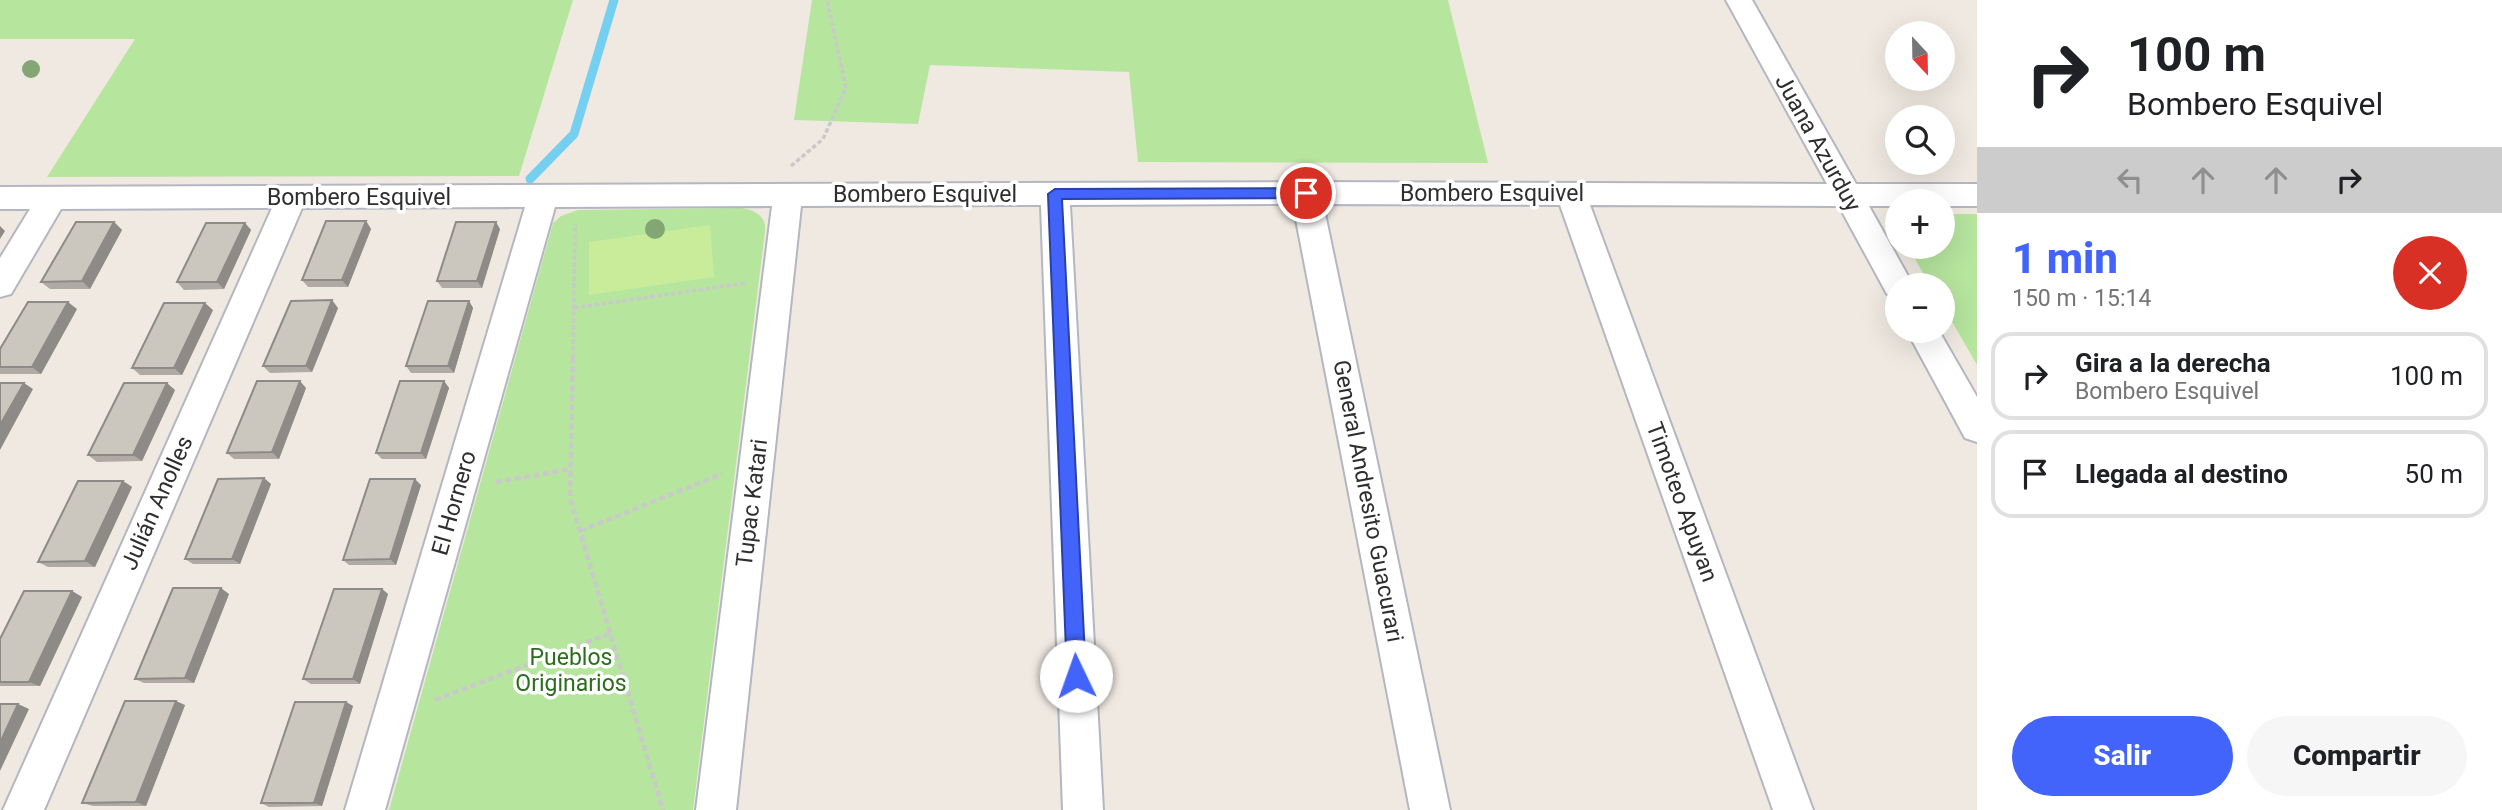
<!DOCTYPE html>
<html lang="es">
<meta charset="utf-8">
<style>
body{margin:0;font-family:Roboto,sans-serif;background:#f6f6f6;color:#202124;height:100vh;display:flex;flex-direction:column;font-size:26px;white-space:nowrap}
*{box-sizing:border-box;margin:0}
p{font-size:23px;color:#757577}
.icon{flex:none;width:38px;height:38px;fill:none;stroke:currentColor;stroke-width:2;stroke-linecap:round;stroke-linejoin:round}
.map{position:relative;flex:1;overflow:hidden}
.drawer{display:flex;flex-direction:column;background:#fff;width:525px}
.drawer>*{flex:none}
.guide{background:#fff;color:#202124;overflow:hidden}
.needle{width:46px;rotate:158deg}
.tools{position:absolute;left:1885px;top:21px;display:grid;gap:14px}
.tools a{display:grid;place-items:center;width:70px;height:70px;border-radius:50%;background:#fff;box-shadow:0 7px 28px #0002;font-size:35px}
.pin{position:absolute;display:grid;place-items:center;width:60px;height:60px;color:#fff;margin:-30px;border:4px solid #fff;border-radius:50%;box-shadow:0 2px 7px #0007}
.me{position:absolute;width:77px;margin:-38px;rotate:357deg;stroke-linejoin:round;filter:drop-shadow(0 0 5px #0008)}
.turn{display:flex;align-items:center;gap:24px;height:147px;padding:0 35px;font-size:32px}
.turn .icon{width:91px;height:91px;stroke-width:2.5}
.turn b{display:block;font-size:49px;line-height:60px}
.lanes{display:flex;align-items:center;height:66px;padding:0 35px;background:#0003;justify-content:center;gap:35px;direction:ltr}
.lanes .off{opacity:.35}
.round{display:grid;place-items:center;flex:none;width:74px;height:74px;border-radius:37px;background:#f6f6f6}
.overview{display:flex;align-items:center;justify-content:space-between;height:119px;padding:0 35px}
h1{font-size:42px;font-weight:800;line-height:52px;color:#4264fb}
.cta{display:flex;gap:14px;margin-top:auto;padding:14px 35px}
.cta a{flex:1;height:80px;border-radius:42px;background:#4264fb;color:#fff;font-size:28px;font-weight:800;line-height:80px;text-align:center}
.cta a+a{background:#f6f6f6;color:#202124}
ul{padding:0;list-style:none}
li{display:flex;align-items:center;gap:21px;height:88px;margin:0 14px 10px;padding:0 21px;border:4px solid #e0e0e0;border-radius:21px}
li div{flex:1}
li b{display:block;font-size:26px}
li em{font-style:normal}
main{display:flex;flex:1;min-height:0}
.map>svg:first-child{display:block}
.green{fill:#b6e59e}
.pitch{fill:#c9ec9a}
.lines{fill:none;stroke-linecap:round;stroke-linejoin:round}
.stream{stroke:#75cff0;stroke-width:9}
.street-casing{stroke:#b4b7c1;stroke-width:4}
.path-far1{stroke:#c9c9c9;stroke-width:3.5;stroke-dasharray:4.5 2.5;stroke-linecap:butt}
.path{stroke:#c9c9c9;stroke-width:4.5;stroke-dasharray:6 3.5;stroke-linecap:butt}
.street{fill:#fff;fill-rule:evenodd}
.tree{fill:#84a574}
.wall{fill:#afaba4}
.shaded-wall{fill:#8e8b86}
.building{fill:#cbc7bf;stroke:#8e8b86;stroke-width:2}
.route{fill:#4264fb;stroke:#2b41a3;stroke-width:2}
.labels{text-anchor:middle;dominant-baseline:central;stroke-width:7;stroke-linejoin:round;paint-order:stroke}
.street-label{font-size:23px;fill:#2e2e2e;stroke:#fff}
.park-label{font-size:23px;fill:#2c6e1b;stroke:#fff}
</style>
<main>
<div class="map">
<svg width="1977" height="810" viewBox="0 0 1977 810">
<rect width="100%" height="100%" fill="#efe9e1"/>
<!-- green -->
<path class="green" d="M0,0H573L519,176L47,177L135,39H0Z
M812,0H1448L1488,163L1138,162L1129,72L930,65L918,124L794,120Z
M741,208C756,210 767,217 765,232L693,810H389L553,223L561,216L578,210Z
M1943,214H1977V365L1943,306L1942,285H1930L1908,247H1942Z"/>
<!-- pitch -->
<path class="pitch" d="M710,225L714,277L589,295V242Z"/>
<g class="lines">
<!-- stream -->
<path class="stream" d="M530,179L574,134L614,0"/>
<!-- street casing -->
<g class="street-casing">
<path id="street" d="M1726,0H1752L1856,184H1977V206H1942V201H1897V206H1869L1913,285H1897V297L1887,294L1839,206L1590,205L1813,810H1773L1560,205L1323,204L1450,810H1410L1293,204L1070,205L1103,810H1063L1041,205L801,206L736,810H696L772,206L555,207L385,810H345L525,207L302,208L44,810H3L272,208L61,209L11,294L0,297V258L30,209H0V187L1306,182L1827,184Z
M1907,331H1939L1977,397V442L1965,438Z"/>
</g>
<!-- path-far1 -->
<path class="path-far1" d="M791,166L823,139L846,88L827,0
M574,308L746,283
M573,358L575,224"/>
<!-- path -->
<path class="path" d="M573,357L570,498L663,810
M496,482L571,469
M580,531L722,474
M435,700L611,633"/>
<!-- street -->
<use href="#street" class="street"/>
</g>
<!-- trees -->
<g class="tree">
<circle cx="31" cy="69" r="9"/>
<circle cx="655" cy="229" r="10"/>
</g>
<!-- wall -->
<path class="wall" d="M366,221L371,229L348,287H308L302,280Z
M114,222L122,230L90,289H50L41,282Z
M245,223L251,230L224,289L184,290L177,282Z
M500,229L482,288H442L437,281Z
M469,301L473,308L454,373H411L406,366Z
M338,308L312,372L270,373L263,366Z
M77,309L41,374H0V349Z
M213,310L182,375H140L132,368Z
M444,381L449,388L426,459H382L376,453Z
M306,388L279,459H234L227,453Z
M175,390L142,461L97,462L88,455Z
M123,481L132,487L95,567H48L38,562Z
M271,484L240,564H193L185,559Z
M421,485L396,565H349L343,560Z
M382,589L388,594L360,684H311L303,679Z
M72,591L82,597L40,686H0V639Z
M229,594L194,683H144L135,679Z
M346,702L353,706L322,806L269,807L261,803Z
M185,705L146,806H93L82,803Z"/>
<!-- shaded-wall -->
<path class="shaded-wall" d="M366,221L371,229L348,287L342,280Z
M114,222L122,230L90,289L82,281Z
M496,222L500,229L482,288L477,281Z
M245,223L251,230L224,289L217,282Z
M0,226L5,231L0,239Z
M332,300L338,308L312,372L306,366Z
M469,301L473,308L454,373L448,366Z
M68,302L77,309L41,374L32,367Z
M205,303L213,310L182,375L174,368Z
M300,381L306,388L279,459L272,452Z
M444,381L449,388L426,459L421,453Z
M24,383L33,389L0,450V425Z
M167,383L175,390L142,461L133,455Z
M264,478L271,484L240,564L232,559Z
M415,479L421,485L396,565L390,559Z
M123,481L132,487L95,567L85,561Z
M221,588L229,594L194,683L185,678Z
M382,589L388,594L360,684L353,679Z
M72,591L82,597L40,686L29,682Z
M176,701L185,705L146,806L136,802Z
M346,702L353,706L322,806L314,803Z
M18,704L29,709L0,771V743Z"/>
<!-- building -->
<path class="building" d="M326,221H366L342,280H302Z
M76,222H114L82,281L41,282Z
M456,222H496L477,281H437Z
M206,223H245L217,282H177Z
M332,300L306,366H263L291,301Z
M428,301H469L448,366H406Z
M28,302H68L32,367H0V349Z
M164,303H205L174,368H132Z
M257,381H300L272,452L227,453Z
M400,381H444L421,453H376Z
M0,383H24L0,425Z
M124,383H167L133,455H88Z
M264,478L232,559H185L218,479Z
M370,479H415L390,559L343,560Z
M78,481H123L85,561L38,562Z
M173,588H221L185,678L135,679Z
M334,589H382L353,679H303Z
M24,591H72L29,682H0V639Z
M125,701H176L136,802L82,803Z
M295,702H346L314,803H261Z
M0,704H18L0,743Z"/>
<!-- route -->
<path class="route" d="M1306,188L1313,193L1306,198L1062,199L1086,676L1083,682L1076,685L1070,682L1067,676L1048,194L1055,189Z"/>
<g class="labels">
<!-- street labels -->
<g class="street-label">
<text transform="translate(1818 143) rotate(61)">Juana Azurduy</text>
<text x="1492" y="193">Bombero Esquivel</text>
<text x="925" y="194">Bombero Esquivel</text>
<text x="359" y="197">Bombero Esquivel</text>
<text transform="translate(1368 501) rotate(79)">General Andresito Guacurari</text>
<text transform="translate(1682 502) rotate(70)">Timoteo Apuyan</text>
<text transform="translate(157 503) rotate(-66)">Julián Anolles</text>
<text transform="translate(454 503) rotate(-74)">El Hornero</text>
<text transform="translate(752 503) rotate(-83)">Tupac Katari</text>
</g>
<!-- park labels -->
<g class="park-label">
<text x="571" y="657">Pueblos<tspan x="571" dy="26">Originarios</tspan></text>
</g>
</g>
</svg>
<div class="tools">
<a><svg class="needle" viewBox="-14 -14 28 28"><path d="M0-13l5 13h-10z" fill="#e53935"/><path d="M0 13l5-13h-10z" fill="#757577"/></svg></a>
<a><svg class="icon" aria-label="search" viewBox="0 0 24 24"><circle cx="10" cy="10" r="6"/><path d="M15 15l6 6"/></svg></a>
<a>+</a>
<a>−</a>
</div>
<div class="pin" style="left:1306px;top:193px;background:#d93025"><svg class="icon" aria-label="arrive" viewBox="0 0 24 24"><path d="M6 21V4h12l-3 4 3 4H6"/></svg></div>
<svg class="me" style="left:1076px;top:676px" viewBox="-20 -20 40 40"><circle r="19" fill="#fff"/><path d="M0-13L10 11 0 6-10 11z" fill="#4264fb"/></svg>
</div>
<section class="drawer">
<div class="guide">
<div class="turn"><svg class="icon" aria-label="right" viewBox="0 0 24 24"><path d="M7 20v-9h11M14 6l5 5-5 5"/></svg><div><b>100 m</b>Bombero Esquivel</div></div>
<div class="lanes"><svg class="icon off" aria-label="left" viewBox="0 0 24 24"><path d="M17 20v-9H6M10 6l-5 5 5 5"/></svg><svg class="icon off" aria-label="ahead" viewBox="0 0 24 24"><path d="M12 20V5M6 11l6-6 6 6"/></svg><svg class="icon off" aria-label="ahead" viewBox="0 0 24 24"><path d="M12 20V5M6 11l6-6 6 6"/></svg><svg class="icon" aria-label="right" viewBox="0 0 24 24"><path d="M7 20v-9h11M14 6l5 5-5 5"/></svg></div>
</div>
<div class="overview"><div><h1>1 min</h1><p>150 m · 15:14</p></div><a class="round" style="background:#d93025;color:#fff"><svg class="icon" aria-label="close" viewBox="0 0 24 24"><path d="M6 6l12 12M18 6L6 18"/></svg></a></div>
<ul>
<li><svg class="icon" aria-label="right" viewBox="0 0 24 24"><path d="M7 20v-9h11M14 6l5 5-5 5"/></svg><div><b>Gira a la derecha</b><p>Bombero Esquivel</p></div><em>100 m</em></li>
<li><svg class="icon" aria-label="arrive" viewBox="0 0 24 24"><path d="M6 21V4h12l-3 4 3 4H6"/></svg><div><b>Llegada al destino</b></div><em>50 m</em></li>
</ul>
<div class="cta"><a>Salir</a><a>Compartir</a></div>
</section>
</main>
